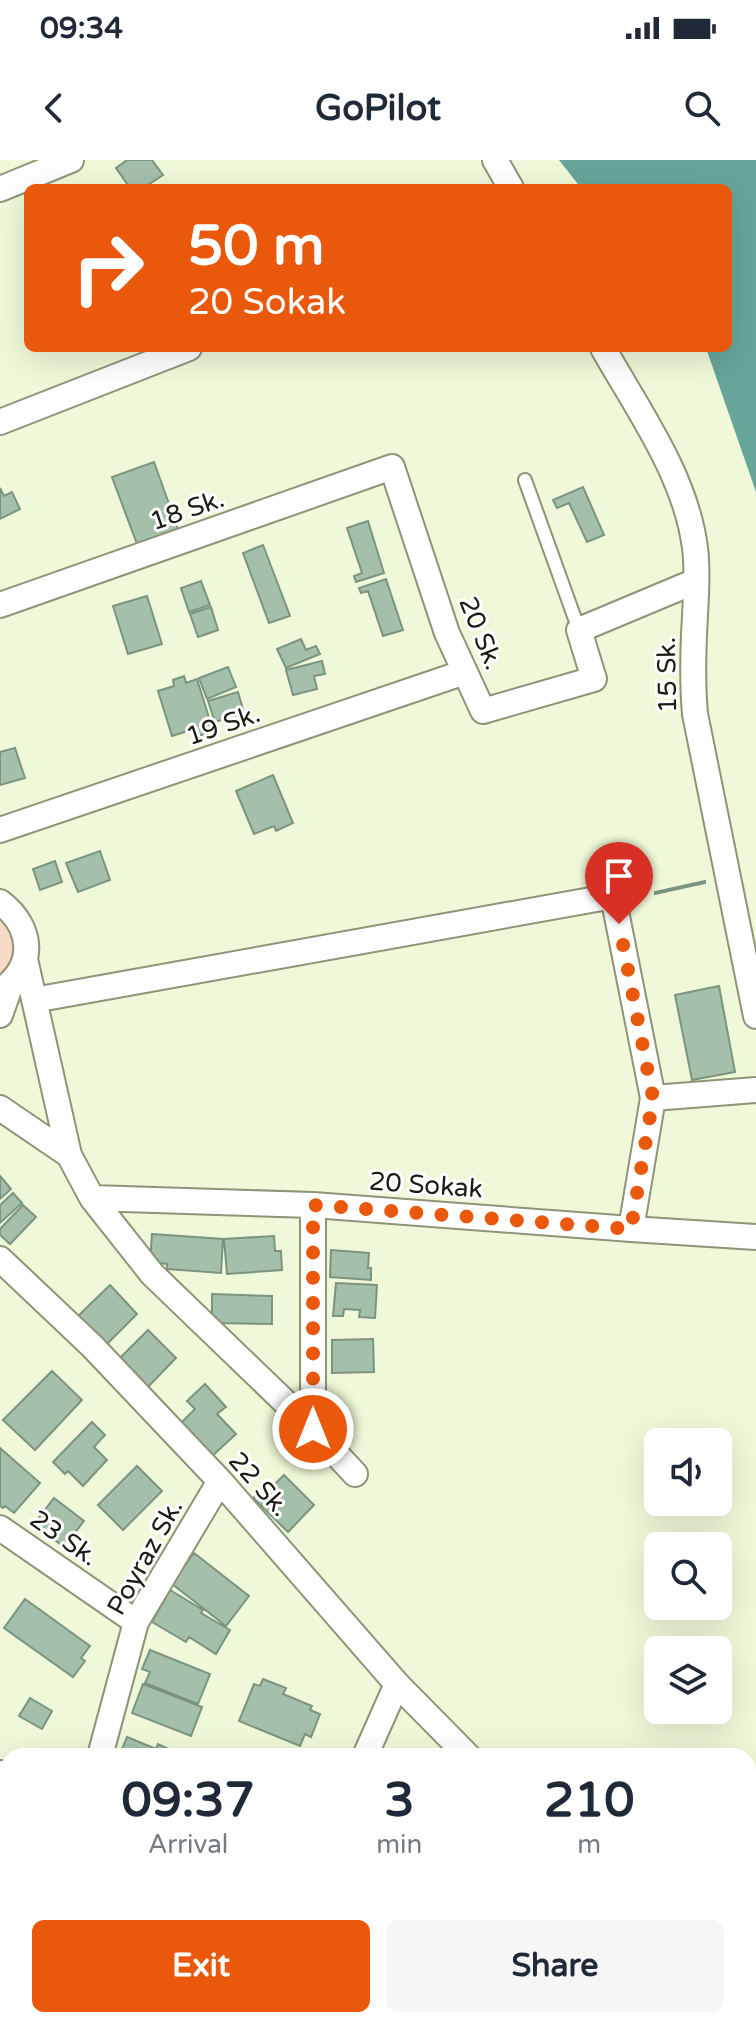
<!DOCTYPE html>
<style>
body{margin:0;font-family:"Varela Round",sans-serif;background:#f6f6f7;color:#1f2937;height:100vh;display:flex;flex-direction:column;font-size:30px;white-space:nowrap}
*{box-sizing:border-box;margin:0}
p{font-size:26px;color:#747a83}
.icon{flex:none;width:44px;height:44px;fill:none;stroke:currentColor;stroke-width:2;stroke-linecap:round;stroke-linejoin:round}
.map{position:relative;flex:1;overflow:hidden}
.drawer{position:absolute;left:0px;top:1588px;width:756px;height:280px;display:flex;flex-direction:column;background:#fff;border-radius:24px 24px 0 0;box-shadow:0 8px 32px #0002}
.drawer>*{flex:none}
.banner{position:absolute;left:24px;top:24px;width:708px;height:168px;border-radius:12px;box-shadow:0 8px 32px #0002;background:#ea580c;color:#fff;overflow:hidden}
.buttons{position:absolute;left:644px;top:1268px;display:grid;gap:16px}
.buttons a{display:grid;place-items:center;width:88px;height:88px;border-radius:12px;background:#fff;box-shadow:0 8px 32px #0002;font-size:40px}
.pin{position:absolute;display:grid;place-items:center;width:68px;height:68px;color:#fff;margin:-82px -34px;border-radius:50% 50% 50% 0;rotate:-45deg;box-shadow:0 0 8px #0007}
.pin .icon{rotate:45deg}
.me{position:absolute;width:88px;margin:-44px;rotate:0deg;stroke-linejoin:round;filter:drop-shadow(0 0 6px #0008)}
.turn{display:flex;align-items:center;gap:28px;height:168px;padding:0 32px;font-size:36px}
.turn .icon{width:104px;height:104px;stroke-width:2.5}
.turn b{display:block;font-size:56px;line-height:68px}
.eta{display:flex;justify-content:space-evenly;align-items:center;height:136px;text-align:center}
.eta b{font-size:48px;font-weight:700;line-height:56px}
.cta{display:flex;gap:16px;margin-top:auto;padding:16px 32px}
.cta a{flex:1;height:92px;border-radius:12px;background:#ea580c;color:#fff;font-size:32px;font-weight:700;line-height:92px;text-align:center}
.cta a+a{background:#f6f6f7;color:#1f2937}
.status{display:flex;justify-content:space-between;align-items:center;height:56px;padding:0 40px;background:#fff;direction:ltr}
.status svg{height:22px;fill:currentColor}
header{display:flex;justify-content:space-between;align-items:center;height:104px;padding:0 32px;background:#fff;font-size:36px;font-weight:700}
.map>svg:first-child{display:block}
.green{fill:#f7dbc7}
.water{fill:#67a59a}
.building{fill:#a5c0aa;stroke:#7b947f;stroke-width:2}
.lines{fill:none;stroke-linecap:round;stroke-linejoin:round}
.lane-casing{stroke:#8d9478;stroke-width:16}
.street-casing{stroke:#8d9478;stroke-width:28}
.lane{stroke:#fff;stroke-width:12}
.street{stroke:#fff;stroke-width:24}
.route{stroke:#ea580c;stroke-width:14;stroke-dasharray:0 25.2}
.labels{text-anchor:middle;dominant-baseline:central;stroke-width:6;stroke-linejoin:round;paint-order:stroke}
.street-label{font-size:26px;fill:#1b1d12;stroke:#fff}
</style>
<div class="status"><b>09:34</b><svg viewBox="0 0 49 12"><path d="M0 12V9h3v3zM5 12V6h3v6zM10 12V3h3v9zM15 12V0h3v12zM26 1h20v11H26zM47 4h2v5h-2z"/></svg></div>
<header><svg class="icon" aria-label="back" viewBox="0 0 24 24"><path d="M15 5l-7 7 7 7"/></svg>GoPilot<svg class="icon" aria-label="search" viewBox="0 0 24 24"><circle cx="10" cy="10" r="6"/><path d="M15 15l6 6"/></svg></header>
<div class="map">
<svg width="756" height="1868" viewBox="0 0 756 1868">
<rect width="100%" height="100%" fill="#eff8d8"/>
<!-- green -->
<path class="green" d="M0,757C17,774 17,798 0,815Z"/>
<!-- water -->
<path class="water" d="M559,0H756V332L706,188H728V28H581Z"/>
<!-- building -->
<path class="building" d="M127,0H152L163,15L143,28H130L116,8Z
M154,302L178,369L137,384L112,317Z
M583,327L604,375L587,382L569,343L557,348L553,340Z
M0,328L4,336L12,332L20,349L0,359Z
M368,361L384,413L356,422L354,416L362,413L347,368Z
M263,385L290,456L269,463L243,393Z
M386,419L403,470L383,476L368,431L361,433L359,428Z
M201,421L210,445L189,452L181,428Z
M147,436L162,484L128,494L113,446Z
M211,447L218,470L198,477L190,454Z
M301,479L306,490L316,486L320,494L286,508L277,489Z
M322,501L325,514L314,516L317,529L293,535L286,510Z
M228,507L236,527L207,539L199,518Z
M184,516L186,523L197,519L211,564L202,567L204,574L194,578L191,570L172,576L158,531L174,526L173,520Z
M238,532L244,553L215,562L208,541Z
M15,588L25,618L0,625V592Z
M273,615L293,663L276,671L274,666L254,674L236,631Z
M100,691L110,720L78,732L66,703Z
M55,701L62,722L40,730L33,709Z
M705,721V723L655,734V732Z
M719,826L735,912L692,920L675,835Z
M0,1016L11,1029L0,1039Z
M13,1033L22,1043L0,1063V1045Z
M23,1045L36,1057L10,1084L0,1075V1069Z
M152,1074L223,1079L221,1113L167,1109V1104L150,1102Z
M274,1076L275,1091H281L282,1110L227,1114L224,1079Z
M331,1090L369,1093L368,1108H371V1120L330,1117Z
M336,1123L377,1125L375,1158L359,1157L360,1150L344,1149L343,1156H333Z
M110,1125L137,1154L104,1187L76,1158Z
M212,1134L272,1136V1164L212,1163Z
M148,1170L176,1198L145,1230L116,1202Z
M373,1179L374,1212L332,1213V1180Z
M52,1211L82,1240L35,1290L3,1260Z
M205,1224L226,1247L217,1254L236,1274L210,1298L179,1265L195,1249L187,1241Z
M92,1262L105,1275L94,1287L107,1300L83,1326L68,1311L65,1314L53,1302Z
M0,1288L40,1323L14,1353L5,1346L3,1348L0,1346Z
M137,1306L162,1331L123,1370L98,1345Z
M284,1315L314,1345L288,1372L253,1338L264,1326L269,1330Z
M54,1338L84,1361L64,1387L34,1364Z
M194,1393L249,1436L226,1466L171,1423Z
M170,1430L203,1450L201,1453L230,1470L216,1494L189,1477L186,1482L152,1462Z
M25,1439L90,1486L81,1498L85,1501L73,1517L4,1468Z
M150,1490L210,1514L198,1544L145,1523L150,1512L142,1509Z
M263,1519L286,1528L283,1534L312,1546L310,1550L320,1554L311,1577L305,1574L300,1586L239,1561L254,1524L260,1526Z
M143,1524L202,1547L191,1576L132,1553Z
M30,1538L52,1551L42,1569L19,1556Z
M127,1577L156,1589L158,1584L175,1592L173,1596H119Z
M8,1668V1725L0,1722V1690Z
M0,1749L7,1753L0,1770Z
M8,1759V1807L0,1804V1779Z
M151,1860H187L184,1868H147Z
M333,1860H352L349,1868Z
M378,1860H410L407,1868H374Z
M411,1860H447L444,1868H408Z"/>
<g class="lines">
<!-- lane casing -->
<g class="lane-casing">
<path id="lane" d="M525,320L579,470"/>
</g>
<!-- street casing -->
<g class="street-casing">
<path id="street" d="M495,0L511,28
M0,29L71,0
M603,188C638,250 686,316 695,388C698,410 696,433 695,456C693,489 692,521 695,554L756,856
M0,262L189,188
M0,445L392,307L447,473L483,551L594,519L579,470L696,421
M0,670L465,512
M0,742C33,767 37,806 0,831
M25,799L69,995L92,1038L152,1114L313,1269L355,1314
M34,840L613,736L653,938L631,1069
M0,855L11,824
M653,938L756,930
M0,948L69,995
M92,1038L313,1045L631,1069L756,1077
M0,1099L92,1186L220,1321L397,1524L468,1596
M313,1269V1045
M0,1368L136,1462
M100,1596L136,1462L220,1321
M365,1596L397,1524
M0,1613L8,1616
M0,1847L8,1850
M34,1860L54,1868
M542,1860L560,1868
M735,1860L745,1868
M261,1868L263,1860
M680,1868L685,1860"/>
</g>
<!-- lane -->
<use href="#lane" class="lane"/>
<!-- street -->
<use href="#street" class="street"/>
</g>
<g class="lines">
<!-- route -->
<path class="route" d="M313,1269V1045L631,1069L653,938L619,764"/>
</g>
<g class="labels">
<!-- street labels -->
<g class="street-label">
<text transform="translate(187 350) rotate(-19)">18 Sk.</text>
<text transform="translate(481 473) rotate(68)">20 Sk.</text>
<text transform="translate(667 515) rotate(-91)">15 Sk.</text>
<text transform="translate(223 565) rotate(-19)">19 Sk.</text>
<text transform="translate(426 1025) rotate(4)">20 Sokak</text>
<text transform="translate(259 1324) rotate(48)">22 Sk.</text>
<text transform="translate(64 1378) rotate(35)">23 Sk.</text>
<text transform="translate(145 1397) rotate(-61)">Poyraz Sk.</text>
</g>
</g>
</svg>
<div class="buttons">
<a><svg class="icon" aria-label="sound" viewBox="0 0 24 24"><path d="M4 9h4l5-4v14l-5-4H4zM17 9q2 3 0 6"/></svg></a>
<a><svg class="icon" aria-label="search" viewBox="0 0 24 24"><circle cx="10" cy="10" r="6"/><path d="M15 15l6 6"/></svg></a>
<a><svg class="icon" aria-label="layers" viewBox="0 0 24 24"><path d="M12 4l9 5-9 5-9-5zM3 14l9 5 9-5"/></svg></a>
</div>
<div class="pin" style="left:619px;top:764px;background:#d93025"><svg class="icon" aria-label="arrive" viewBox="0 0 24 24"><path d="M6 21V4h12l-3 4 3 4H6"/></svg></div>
<svg class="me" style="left:313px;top:1269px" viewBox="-20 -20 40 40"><circle r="17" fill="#ea580c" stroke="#fff" stroke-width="3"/><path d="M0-11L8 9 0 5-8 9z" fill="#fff"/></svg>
<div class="banner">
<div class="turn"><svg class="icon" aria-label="right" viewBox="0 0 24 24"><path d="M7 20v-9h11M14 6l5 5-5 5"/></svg><div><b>50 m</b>20 Sokak</div></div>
</div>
<section class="drawer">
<div class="eta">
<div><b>09:37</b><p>Arrival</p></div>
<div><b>3</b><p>min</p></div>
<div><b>210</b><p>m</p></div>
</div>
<div class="cta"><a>Exit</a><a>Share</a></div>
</section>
</div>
